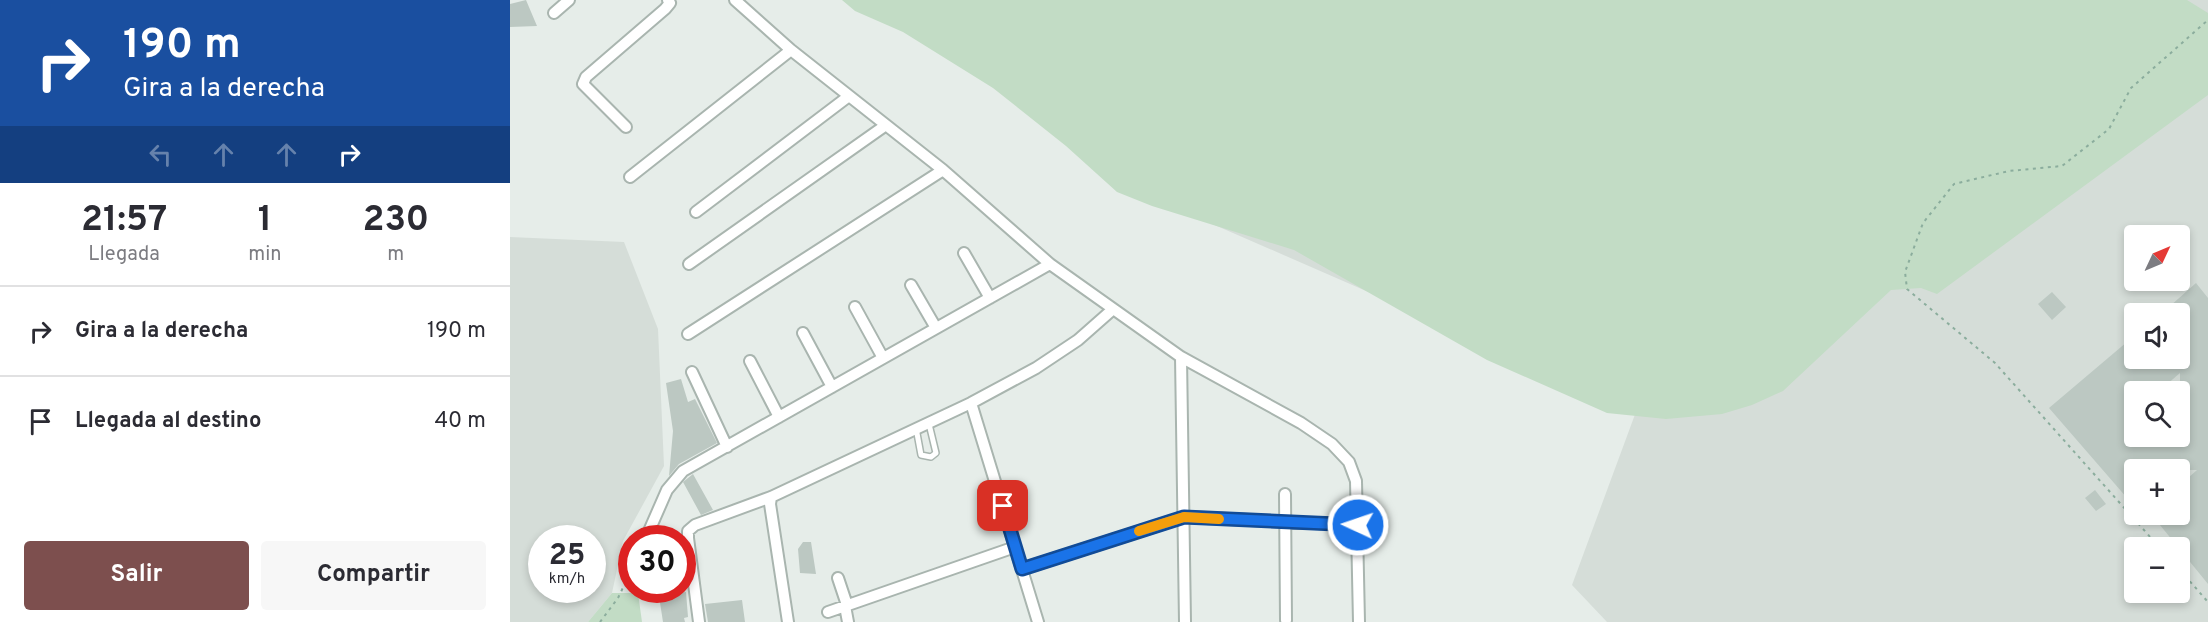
<!DOCTYPE html>
<html lang="es">
<meta charset="utf-8">
<style>
body{margin:0;font-family:Overpass,sans-serif;background:#f7f7f7;color:#2b2b33;height:100vh;display:flex;flex-direction:column;font-size:22px;white-space:nowrap}
*{box-sizing:border-box;margin:0}
p{font-size:20px;color:#7c7c81}
.icon{flex:none;width:33px;height:33px;fill:none;stroke:currentColor;stroke-width:2;stroke-linecap:round;stroke-linejoin:round}
.map{position:relative;flex:1;overflow:hidden}
.sheet{display:flex;flex-direction:column;background:#fff;width:510px}
.sheet>*{flex:none}
.hud{background:#1a4fa0;color:#fff;overflow:hidden}
.needle{width:39px;rotate:46deg}
.buttons{position:absolute;left:1614px;top:225px;display:grid;gap:12px}
.buttons a{display:grid;place-items:center;width:66px;height:66px;border-radius:6px;background:#fff;box-shadow:0 3px 9px #0003;font-size:30px}
.speed{position:absolute;left:18px;top:525px;display:flex;gap:12px;font-size:30px;font-weight:700;text-align:center}
.speed>*{display:grid;place-content:center;width:78px;height:78px;border-radius:50%;background:#fff;box-shadow:0 3px 9px #0003;line-height:1}
.speed small{font-size:15px;font-weight:400}
.speed .limit{border:9px solid #d22;background:#fff;color:#111}
.pin{position:absolute;display:grid;place-items:center;width:51px;height:51px;color:#fff;margin:-26px;border-radius:12px;box-shadow:0 3px 9px #0006}
.me{position:absolute;width:66px;margin:-33px;rotate:273deg;stroke-linejoin:round;filter:drop-shadow(0 0 4px #0008)}
.turn{display:flex;align-items:center;gap:21px;height:126px;padding:0 24px;font-size:27px}
.turn .icon{width:78px;height:78px;stroke-width:2.5}
.turn b{display:block;font-size:42px;line-height:51px}
.lanes{display:flex;align-items:center;height:57px;padding:0 24px;background:#0003;justify-content:center;gap:30px;direction:ltr}
.lanes .off{opacity:.35}
.eta{display:flex;justify-content:space-evenly;align-items:center;height:102px;text-align:center}
.eta b{font-size:36px;font-weight:700;line-height:42px}
.primary-button{display:flex;gap:12px;margin-top:auto;padding:12px 24px}
.primary-button a{flex:1;height:69px;border-radius:6px;background:#7d4f4e;color:#fff;font-size:24px;font-weight:700;line-height:69px;text-align:center}
.primary-button a+a{background:#f7f7f7;color:#2b2b33}
ul{padding:0;list-style:none}
li{display:flex;align-items:center;gap:18px;height:90px;padding:0 24px;border-top:2px solid #e1e1e2}
li div{flex:1}
li b{display:block;font-size:22px}
li em{font-style:normal}
main{display:flex;flex:1;min-height:0}
.map>svg:first-child{display:block}
.built{fill:#d5ddd8;fill-rule:evenodd}
.green{fill:#c2dcc5}
.building{fill:#bcc8c2;fill-rule:evenodd}
.lines{fill:none;stroke-linecap:round;stroke-linejoin:round}
.lane-casing{stroke:#a9b5af;stroke-width:8}
.street-casing{stroke:#a9b5af;stroke-width:14}
.path{stroke:#8bad9d;stroke-width:2;stroke-dasharray:3 4.5;stroke-linecap:butt}
.lane{stroke:#fff;stroke-width:5}
.street{stroke:#fff;stroke-width:10}
.route-casing{stroke:#114b97;stroke-width:15}
.route{stroke:#1a73e8;stroke-width:10}
.slow{stroke:#f59e0b;stroke-width:10}
</style>
<main>
<section class="sheet">
<div class="hud">
<div class="turn"><svg class="icon" aria-label="right" viewBox="0 0 24 24"><path d="M7 20v-9h11M14 6l5 5-5 5"/></svg><div><b>190 m</b>Gira a la derecha</div></div>
<div class="lanes"><svg class="icon off" aria-label="left" viewBox="0 0 24 24"><path d="M17 20v-9H6M10 6l-5 5 5 5"/></svg><svg class="icon off" aria-label="ahead" viewBox="0 0 24 24"><path d="M12 20V5M6 11l6-6 6 6"/></svg><svg class="icon off" aria-label="ahead" viewBox="0 0 24 24"><path d="M12 20V5M6 11l6-6 6 6"/></svg><svg class="icon" aria-label="right" viewBox="0 0 24 24"><path d="M7 20v-9h11M14 6l5 5-5 5"/></svg></div>
</div>
<div class="eta">
<div><b>21:57</b><p>Llegada</p></div>
<div><b>1</b><p>min</p></div>
<div><b>230</b><p>m</p></div>
</div>
<ul>
<li><svg class="icon" aria-label="right" viewBox="0 0 24 24"><path d="M7 20v-9h11M14 6l5 5-5 5"/></svg><div><b>Gira a la derecha</b></div><em>190 m</em></li>
<li><svg class="icon" aria-label="arrive" viewBox="0 0 24 24"><path d="M6 21V4h12l-3 4 3 4H6"/></svg><div><b>Llegada al destino</b></div><em>40 m</em></li>
</ul>
<div class="primary-button"><a>Salir</a><a>Compartir</a></div>
</section>
<div class="map">
<svg width="1698" height="622" viewBox="0 0 1698 622">
<rect width="100%" height="100%" fill="#e6ede9"/>
<!-- built -->
<path class="built" d="M444,0H1698V622H1097L1062,585L1127,409L590,175ZM1624,236H1670V280H1624ZM1624,314H1670V358H1624ZM1624,392H1670V436H1624ZM1624,470H1670V514H1624ZM1624,548H1670V592H1624Z
M0,237L114,242L148,329L154,466L113,541L102,593L78,622H0ZM32,538H82V590H32Z"/>
<!-- green -->
<path class="green" d="M332,0H1677L1698,13V95L1427,294L1411,288L1381,290L1273,391L1242,405L1212,414L1156,419L1097,413L977,360L784,250L642,206L607,192L556,146L483,88L393,32L345,11Z
M102,593H128L132,622H78Z"/>
<!-- building -->
<path class="building" d="M16,0L27,26L0,27V4Z
M1686,283L1698,298V584L1641,514H1670V485L1687,470H1624V506L1539,408L1624,336V358H1670V314H1651ZM1670,373V436H1624V392H1648Z
M1542,292L1556,307L1542,320L1528,304Z
M171,379L178,402L185,399L207,443L169,464L159,476L163,431L156,383Z
M183,474L203,510L191,515L173,482Z
M1585,490L1596,504L1586,511L1575,498Z
M293,542H301L306,574L290,573L288,549Z
M176,592L178,617L174,618L175,622H153L149,596Z
M232,600L235,622H198L195,604Z"/>
<g class="lines">
<!-- lane casing -->
<g class="lane-casing">
<path id="lane" d="M406,428L411,455L421,457L426,453L419,424"/>
</g>
<!-- street casing -->
<g class="street-casing">
<path id="street" d="M225,0L281,50L433,170L540,264L671,357L791,423L822,444L839,462L846,481L849,622
M44,13L59,0
M116,127L73,84L76,77L155,9L160,3L158,0
M120,177L281,50
M186,212L339,96
M454,253L480,298
M179,264L376,125
M401,285L426,328
M345,307L373,358
M293,333L322,387
M178,334L433,170
M671,357L675,622
M240,361L269,417
M182,372L217,447
M461,403L528,622
M775,494L776,620
M261,497L260,504L278,622
M136,538L157,490L173,471L540,264
M512,569L674,517L848,525
M328,578L337,605
M335,606L338,622
M318,612L505,547
M189,622L178,538V531L185,525L261,497L461,403L526,368L568,340L602,310"/>
</g>
<!-- path -->
<path class="path" d="M1650,548L1485,363L1397,289L1395,272L1413,223L1444,184L1499,171L1552,166L1599,129L1621,88L1698,20
M1670,570L1698,602
M90,622L108,598L122,569"/>
<!-- lane -->
<use href="#lane" class="lane"/>
<!-- street -->
<use href="#street" class="street"/>
</g>
<g class="lines">
<!-- route casing -->
<g class="route-casing">
<path id="route" d="M493,506L512,569L674,517L848,525"/>
</g>
<!-- route -->
<use href="#route" class="route"/>
<!-- slow -->
<path class="slow" d="M629,531L674,517L709,519"/>
</g>
</svg>
<div class="buttons">
<a><svg class="needle" viewBox="-14 -14 28 28"><path d="M0-13l5 13h-10z" fill="#e53935"/><path d="M0 13l5-13h-10z" fill="#7c7c81"/></svg></a>
<a><svg class="icon" aria-label="sound" viewBox="0 0 24 24"><path d="M4 9h4l5-4v14l-5-4H4zM17 9q2 3 0 6"/></svg></a>
<a><svg class="icon" aria-label="search" viewBox="0 0 24 24"><circle cx="10" cy="10" r="6"/><path d="M15 15l6 6"/></svg></a>
<a>+</a>
<a>−</a>
</div>
<div class="speed"><div>25<small>km/h</small></div><div class="limit">30</div></div>
<div class="pin" style="left:493px;top:506px;background:#d93025"><svg class="icon" aria-label="arrive" viewBox="0 0 24 24"><path d="M6 21V4h12l-3 4 3 4H6"/></svg></div>
<svg class="me" style="left:848px;top:525px" viewBox="-20 -20 40 40"><circle r="17" fill="#1a73e8" stroke="#fff" stroke-width="3"/><path d="M0-11L8 9 0 5-8 9z" fill="#fff"/></svg>
</div>
</main>
